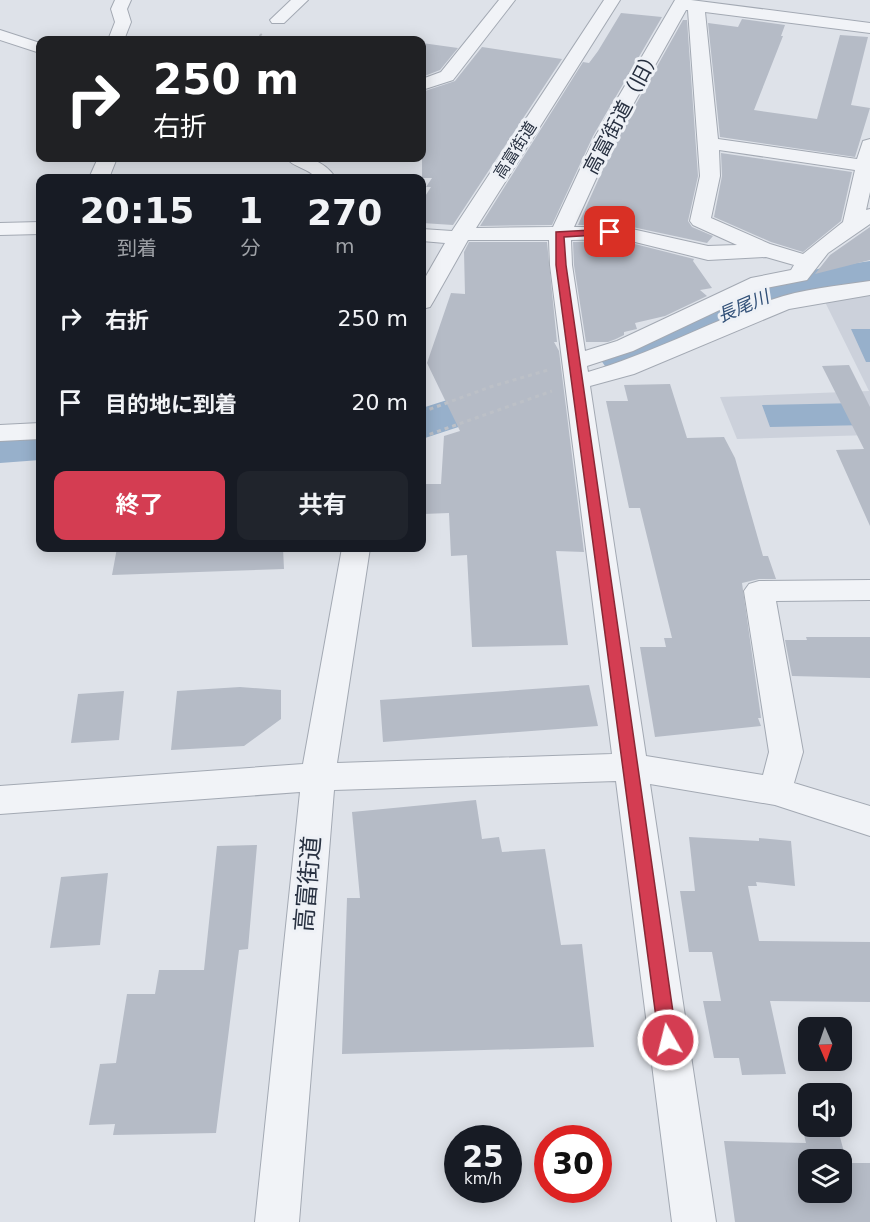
<!DOCTYPE html>
<html lang="ja">
<meta charset="utf-8">
<style>
body{margin:0;font-family:"DejaVu Sans","Noto Sans JP",sans-serif;background:#20242c;color:#f1f3f6;height:100vh;display:flex;flex-direction:column;font-size:22px;white-space:nowrap}
*{box-sizing:border-box;margin:0}
p{font-size:20px;color:#9ea1a6}
.icon{flex:none;width:33px;height:33px;fill:none;stroke:currentColor;stroke-width:2;stroke-linecap:round;stroke-linejoin:round}
.map{position:relative;flex:1;overflow:hidden}
.details{position:absolute;left:36px;top:174px;width:390px;height:378px;display:flex;flex-direction:column;background:#171b24;border-radius:12px;box-shadow:0 3px 15px #0003}
.details>*{flex:none}
.hud{position:absolute;left:36px;top:36px;width:390px;height:126px;border-radius:12px;box-shadow:0 3px 15px #0003;background:#202124;color:#fff;overflow:hidden}
.needle{width:39px;rotate:178deg}
.controls{position:absolute;left:798px;top:1017px;display:grid;gap:12px}
.controls a{display:grid;place-items:center;width:54px;height:54px;border-radius:12px;background:#171b24;box-shadow:0 3px 15px #0003;font-size:30px}
.speed{position:absolute;left:444px;top:1125px;display:flex;gap:12px;font-size:30px;font-weight:700;text-align:center}
.speed>*{display:grid;place-content:center;width:78px;height:78px;border-radius:50%;background:#171b24;box-shadow:0 3px 15px #0003;line-height:1}
.speed small{font-size:15px;font-weight:400}
.speed .limit{border:9px solid #d22;background:#fff;color:#111}
.pin{position:absolute;display:grid;place-items:center;width:51px;height:51px;color:#fff;margin:-26px;border-radius:12px;box-shadow:0 3px 9px #0006}
.me{position:absolute;width:66px;margin:-33px;rotate:352deg;stroke-linejoin:round;filter:drop-shadow(0 0 4px #0008)}
.turn{display:flex;align-items:center;gap:21px;height:126px;padding:0 18px;font-size:27px}
.turn .icon{width:78px;height:78px;stroke-width:2.5}
.turn b{display:block;font-size:42px;line-height:51px}
.eta{display:flex;justify-content:space-evenly;align-items:center;height:102px;text-align:center}
.eta b{font-size:36px;font-weight:700;line-height:42px}
.cta{display:flex;gap:12px;margin-top:auto;padding:12px 18px}
.cta a{flex:1;height:69px;border-radius:12px;background:#d43d52;color:#fff;font-size:24px;font-weight:700;line-height:69px;text-align:center}
.cta a+a{background:#20242c;color:#f1f3f6}
ul{padding:0;list-style:none}
li{display:flex;align-items:center;gap:18px;height:84px;padding:0 18px}
li div{flex:1}
li b{display:block;font-size:22px}
li em{font-style:normal}
.map>svg:first-child{display:block}
.built{fill:#ccd1db}
.water{fill:#97b0cb}
.lines{fill:none;stroke-linecap:round;stroke-linejoin:round}
.river{fill:#97b0cb;fill-rule:evenodd}
.building{fill:#b5bbc6;fill-rule:evenodd}
.minor-casing{stroke:#a3a9b3;stroke-width:2}
.path-far1{stroke:#bcc0c7;stroke-width:2;stroke-dasharray:3 3;stroke-linecap:butt}
.path{stroke:#bcc0c7;stroke-width:3;stroke-dasharray:4 4;stroke-linecap:butt}
.minor{fill:#f1f3f7;fill-rule:evenodd}
.route{fill:#d43d52;stroke:#8a2835;stroke-width:1.5}
.labels{text-anchor:middle;dominant-baseline:central;stroke-width:6;stroke-linejoin:round;paint-order:stroke}
.far-street-label{font-size:16px;fill:#273040;stroke:#eef1f6}
.far-water-label{font-size:18px;font-style:italic;fill:#2f4e76;stroke:#eef1f6}
.street-label{font-size:20px;fill:#273040;stroke:#eef1f6}
.near-street-label{font-size:24px;fill:#273040;stroke:#eef1f6}
</style>
<div class="map">
<svg width="870" height="1222" viewBox="0 0 870 1222">
<rect width="100%" height="100%" fill="#dee2e9"/>
<!-- built -->
<path class="built" d="M870,294V435L737,439L720,397L869,391L825,302Z"/>
<!-- water -->
<path class="water" d="M851,329H870V362H866Z
M858,403L868,425L770,427L762,405Z"/>
<g class="lines">
<!-- river -->
<path class="river" d="M870,261V287L822,294L775,305L703,341L637,366L621,370L605,366L598,356L605,346L671,323L746,286L822,268Z
M526,375L543,379L550,389L543,399L422,439V408Z
M40,429V460L0,463V431Z"/>
</g>
<!-- building -->
<path class="building" d="M621,13L662,17L593,136L552,225L480,226L583,62L589,63L598,51Z
M742,19L785,25L781,36H783L754,110L817,119L840,35L868,37L851,105L870,108L855,157L720,137L708,23L738,27Z
M683,20H687L698,176L688,221L692,227L713,236L707,243L623,225H578L617,138Z
M422,43L458,48L440,70L422,77Z
M482,47L562,59L453,225L422,223V201L431,187H426L432,178H422V92L455,81Z
M721,153L852,172L841,221L803,252L771,242L714,217L722,176Z
M870,227V260L815,274L830,255Z
M623,241L694,259L693,261L712,288L700,290L707,296L665,316L635,323L637,329L624,332V335L616,339L608,342H586L574,265L573,242Z
M469,242H547L557,342H554L559,351L584,552L556,551L568,645L472,647L467,555L451,556L449,513L423,514L422,484H441L444,436L460,431L427,363L451,293L465,294L464,252Z
M849,365L870,407V526L836,450L864,449L822,366Z
M670,384L687,438L724,437L735,458L763,556H768L776,579H759L742,583L761,718H758L761,726L655,737L640,647H666L664,638H672L640,508H629L606,401H628L624,385Z
M117,548H283L284,569L112,575Z
M806,637H870V678L792,676L785,640H807Z
M589,685L598,726L383,742L380,700Z
M240,687L281,690V719L244,746L171,750L177,691Z
M124,691L119,740L71,743L78,694Z
M476,800L482,839L499,837L502,852L545,849L561,945L582,944L594,1047L342,1054L347,898H360L352,812Z
M689,837L759,841V838L791,841L795,886L756,882L757,886H748L759,941L870,942V1002L770,1001L786,1074L742,1075L739,1058H714L703,1001H721L712,952H689L680,891H695Z
M257,845L248,949L239,950L216,1133L113,1135L115,1124L89,1125L100,1064L116,1063L127,994H155L159,970H204L217,846Z
M108,873L100,945L50,948L61,877Z
M802,1126H837L847,1163H870V1222H735L724,1141L806,1143ZM808,1160H842V1192H808Z"/>
<g class="lines">
<!-- minor casing -->
<g class="minor-casing">
<path id="minor" d="M115,0H131L127,9L131,22L124,40H108L115,22L111,9Z
M291,0H308L284,23H272L270,20Z
M499,0H515L453,80L422,90V79L441,72Z
M604,0H620L476,228L553,227L595,137L675,0H691L870,23V33L705,12L718,139L857,159L863,141L870,139V192L866,210L870,209V224L828,253L807,280L766,288L633,351L587,366L588,372C651,354 710,322 771,300C802,289 837,286 870,281V295L789,309L634,374L590,386L646,756L763,775L769,752L744,591L749,584L759,581L870,580V600L776,601L803,752L794,783L870,806V836L775,805L650,784L716,1222H672L616,781L334,790L299,1222H255L300,792L0,814V786L303,764L342,548H370L337,763L612,754L550,265L549,240H468L433,302L430,307L422,309V283L445,243L422,241V229L452,231ZM686,10H688L700,176L690,221L693,225L737,245L708,246L623,227H574L615,137ZM719,150L855,170L843,222L803,254L770,244L711,218L720,176ZM623,239L708,260L766,257L794,265L791,270L751,278L617,341L585,351L572,265L571,240Z
M0,30L40,43V53L0,40Z
M98,158H117L109,178H89Z
M286,158C308,156 323,160 336,178H316C309,168 294,168 286,158Z
M40,222V234L0,235V223Z
M40,423V439L0,441V425Z"/>
</g>
<!-- path-far1 -->
<path class="path-far1" d="M257,39L268,40
M255,40L263,33"/>
<!-- path -->
<path class="path" d="M422,412L490,387L548,370
M422,437L552,391"/>
<!-- minor -->
<use href="#minor" class="minor"/>
</g>
<!-- route -->
<path class="route" d="M610,229L615,232L613,234L564,237L566,265L677,1040L674,1046L668,1049L661,1046L659,1040L556,265V232Z"/>
<g class="labels">
<!-- far-street labels -->
<g class="far-street-label">
<text transform="translate(515 150) rotate(-57)">高富街道</text>
</g>
<!-- far-water labels -->
<g class="far-water-label">
<text transform="translate(743 306) rotate(-23)">長尾川</text>
</g>
<!-- street labels -->
<g class="street-label">
<text transform="translate(622 111) rotate(-62)">高富街道（旧）</text>
</g>
<!-- near-street labels -->
<g class="near-street-label">
<text transform="translate(308 884) rotate(-85)">高富街道</text>
</g>
</g>
</svg>
<div class="controls">
<a><svg class="needle" viewBox="-14 -14 28 28"><path d="M0-13l5 13h-10z" fill="#e53935"/><path d="M0 13l5-13h-10z" fill="#9ea1a6"/></svg></a>
<a><svg class="icon" aria-label="sound" viewBox="0 0 24 24"><path d="M4 9h4l5-4v14l-5-4H4zM17 9q2 3 0 6"/></svg></a>
<a><svg class="icon" aria-label="layers" viewBox="0 0 24 24"><path d="M12 4l9 5-9 5-9-5zM3 14l9 5 9-5"/></svg></a>
</div>
<div class="speed"><div>25<small>km/h</small></div><div class="limit">30</div></div>
<div class="pin" style="left:610px;top:232px;background:#d93025"><svg class="icon" aria-label="arrive" viewBox="0 0 24 24"><path d="M6 21V4h12l-3 4 3 4H6"/></svg></div>
<svg class="me" style="left:668px;top:1040px" viewBox="-20 -20 40 40"><circle r="17" fill="#d43d52" stroke="#fff" stroke-width="3"/><path d="M0-11L8 9 0 5-8 9z" fill="#fff"/></svg>
<div class="hud">
<div class="turn"><svg class="icon" aria-label="right" viewBox="0 0 24 24"><path d="M7 20v-9h11M14 6l5 5-5 5"/></svg><div><b>250 m</b>右折</div></div>
</div>
<section class="details">
<div class="eta">
<div><b>20:15</b><p>到着</p></div>
<div><b>1</b><p>分</p></div>
<div><b>270</b><p>m</p></div>
</div>
<ul>
<li><svg class="icon" aria-label="right" viewBox="0 0 24 24"><path d="M7 20v-9h11M14 6l5 5-5 5"/></svg><div><b>右折</b></div><em>250 m</em></li>
<li><svg class="icon" aria-label="arrive" viewBox="0 0 24 24"><path d="M6 21V4h12l-3 4 3 4H6"/></svg><div><b>目的地に到着</b></div><em>20 m</em></li>
</ul>
<div class="cta"><a>終了</a><a>共有</a></div>
</section>
</div>
